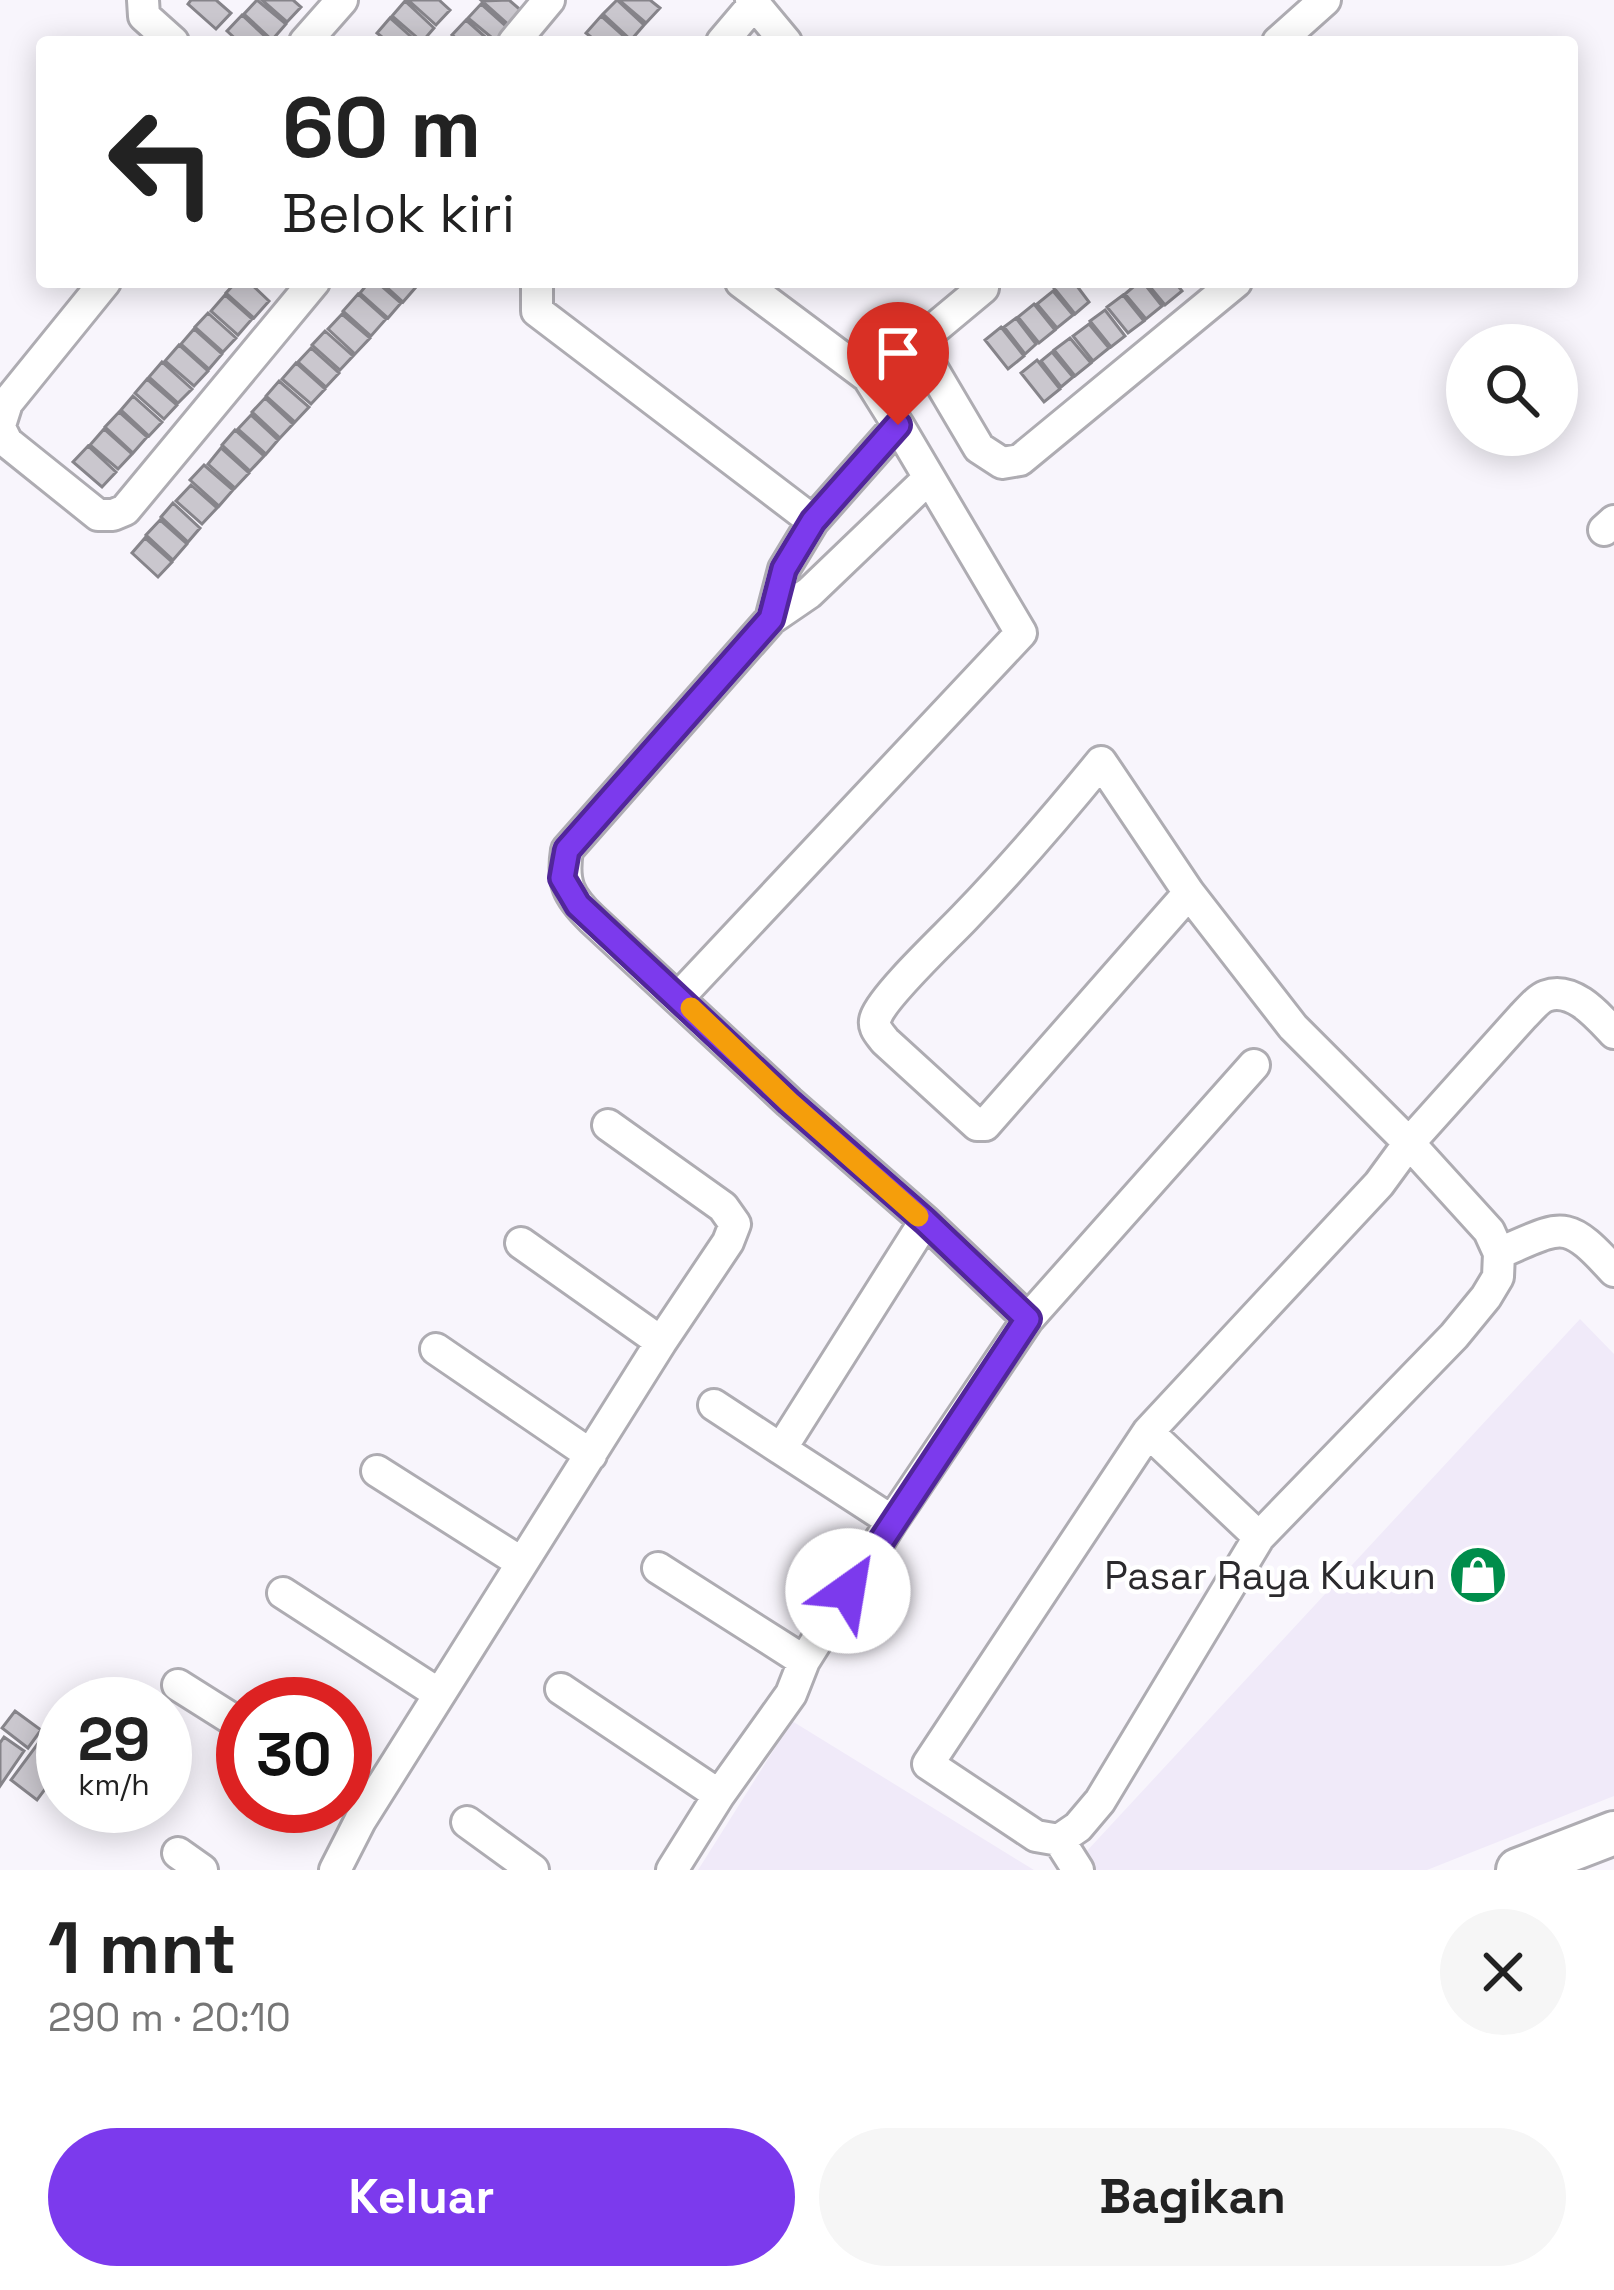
<!DOCTYPE html>
<html lang="id">
<meta charset="utf-8">
<style>
body{margin:0;font-family:"Space Grotesk",sans-serif;background:#f6f6f6;color:#222;height:100vh;display:flex;flex-direction:column;font-size:45px;white-space:nowrap}
*{box-sizing:border-box;margin:0}
p{font-size:39px;color:#767676}
.icon{flex:none;width:66px;height:66px;fill:none;stroke:currentColor;stroke-width:2;stroke-linecap:round;stroke-linejoin:round}
.map{position:relative;height:1870px;overflow:hidden}
.drawer{display:flex;flex-direction:column;background:#fff;flex:1}
.drawer>*{flex:none}
.banner{position:absolute;left:36px;top:36px;width:1542px;height:252px;border-radius:12px;box-shadow:0 6px 30px #0003;background:#fff;color:#222;overflow:hidden}
.buttons{position:absolute;left:1446px;top:324px;display:grid;gap:24px}
.buttons a{display:grid;place-items:center;width:132px;height:132px;border-radius:50%;background:#fff;box-shadow:0 6px 30px #0003;font-size:60px}
.speed{position:absolute;left:36px;top:1677px;display:flex;gap:24px;font-size:60px;font-weight:700;text-align:center}
.speed>*{display:grid;place-content:center;width:156px;height:156px;border-radius:50%;background:#fff;box-shadow:0 6px 30px #0003;line-height:1}
.speed small{font-size:30px;font-weight:400}
.speed .limit{border:18px solid #d22;background:#fff;color:#111}
.pin{position:absolute;display:grid;place-items:center;width:102px;height:102px;color:#fff;margin:-123px -51px;border-radius:50% 50% 50% 0;rotate:-45deg;box-shadow:0 0 12px #0007}
.pin .icon{rotate:45deg}
.me{position:absolute;width:132px;margin:-66px;rotate:32deg;stroke-linejoin:round;filter:drop-shadow(0 0 9px #0008)}
.turn{display:flex;align-items:center;gap:42px;height:252px;padding:0 48px;font-size:54px}
.turn .icon{width:156px;height:156px;stroke-width:2.5}
.turn b{display:block;font-size:84px;line-height:102px}
.round{display:grid;place-items:center;flex:none;width:126px;height:126px;border-radius:63px;background:#f6f6f6}
.head{display:flex;align-items:center;justify-content:space-between;height:204px;padding:0 48px}
h1{font-size:72px;font-weight:700;line-height:90px}
.primary-button{display:flex;gap:24px;margin-top:auto;padding:24px 48px}
.primary-button a{flex:1;height:138px;border-radius:72px;background:#7c3aed;color:#fff;font-size:48px;font-weight:700;line-height:138px;text-align:center}
.primary-button a+a{background:#f6f6f6;color:#222}
.map>svg:first-child{display:block}
.built{fill:#f0eaf9}
.building{fill:#cac7ce;stroke:#86848a;stroke-width:3}
.lines{fill:none;stroke-linecap:round;stroke-linejoin:round}
.street-casing{stroke:#aeacb2;stroke-width:36}
.secondary-casing{stroke:#aeacb2;stroke-width:48}
.street{stroke:#fff;stroke-width:30}
.secondary{stroke:#fff;stroke-width:42}
.route-casing{stroke:#51269a;stroke-width:30}
.route{stroke:#7c3aed;stroke-width:21}
.slow{stroke:#f59e0b;stroke-width:21}
.labels{text-anchor:middle;dominant-baseline:central;stroke-width:9;stroke-linejoin:round;paint-order:stroke}
.poi-label{font-size:39px;fill:#2b2a2d;stroke:#fff;text-anchor:end}
</style>
<div class="map">
<svg width="1614" height="1870" viewBox="0 0 1614 1870">
<rect width="100%" height="100%" fill="#f8f5fc"/>
<!-- built -->
<path class="built" d="M1580,1319L1614,1354V1796L1427,1870H1094L1085,1853Z
M792,1721L1034,1870H698Z"/>
<!-- building -->
<path class="building" d="M191,0H216L231,13L216,29L188,4Z
M257,0L286,24L272,40L244,14Z
M262,0H293L301,7L287,22Z
M408,0H439L450,10L436,25Z
M509,0L523,12L510,26L482,1Z
M617,0L644,25L631,40L603,14Z
M619,0H650L660,8L646,23Z
M405,1L434,28L422,42L392,16Z
M481,4L509,29L497,42L468,18Z
M242,15L270,41L269,42H239L227,31Z
M601,16L629,41L628,42H597L586,33Z
M390,18L417,42H388L377,33Z
M466,20L491,42H460L452,35Z
M236,282H249L269,301L254,318L226,293Z
M369,282H377L401,303L388,318L360,293Z
M381,282H411L416,287L403,302Z
M1062,282H1074L1089,302L1075,314L1054,288Z
M1139,282H1143L1162,306L1146,319L1125,294Z
M1146,282H1175L1182,291L1165,305Z
M1053,291L1073,315L1057,328L1037,304Z
M358,294L386,319L371,336L343,311Z
M225,295L252,319L238,335L211,311Z
M1123,295L1144,321L1128,333L1107,307Z
M1034,304L1055,330L1039,343L1018,317Z
M1105,310L1125,336L1111,347L1090,321Z
M208,313L236,338L223,352L195,327Z
M342,314L370,338L355,354L328,329Z
M1016,318L1036,344L1025,354L1004,327Z
M1089,324L1109,348L1093,361L1073,336Z
M1001,327L1024,356L1008,369L985,340Z
M194,329L222,354L209,369L181,344Z
M325,331L353,356L340,370L312,345Z
M1070,338L1091,363L1075,376L1054,350Z
M179,345L208,371L194,386L165,361Z
M311,348L339,373L326,387L298,362Z
M1052,352L1073,377L1061,387L1041,361Z
M1037,360L1060,389L1044,402L1021,373Z
M162,362L192,389L178,403L149,377Z
M296,363L325,389L311,404L282,379Z
M147,379L177,405L164,419L135,393Z
M279,381L309,407L295,422L266,396Z
M133,396L162,422L149,436L121,410Z
M265,398L293,424L280,438L252,412Z
M119,412L147,437L133,453L105,427Z
M251,415L278,440L266,454L238,429Z
M104,429L132,454L118,469L90,445Z
M235,430L264,456L250,471L222,445Z
M88,446L116,472L102,487L73,462Z
M221,448L249,473L235,488L208,464Z
M204,465L233,490L219,506L190,480Z
M191,485L217,508L202,524L176,501Z
M173,503L200,528L188,542L161,517Z
M160,520L187,544L173,560L146,535Z
M145,538L172,562L158,577L132,553Z
M15,1711L41,1730L28,1748L2,1728Z
M4,1737L24,1751L0,1786V1743Z
M39,1742L63,1759V1765L37,1800L11,1780Z"/>
<g class="lines">
<!-- street casing -->
<g class="street-casing">
<path id="street" d="M143,0L144,16L173,42
M751,0L786,42
M305,42L342,0
M514,42L549,0
M722,42L755,3
M1278,42L1325,0
M537,282V311L813,521
M741,282L868,377
M917,343L979,448L1002,463L1020,460L1236,282
M0,425L7,403L105,282
M0,428L7,442L98,515H113L125,510L314,282
M1604,530L1614,521
M771,619L784,569L813,521L898,425L868,377L917,343L983,288
M679,997L1021,633L898,425
M925,1221L1028,1319
M521,1243L661,1342
M1499,1253C1563,1226 1565,1217 1614,1271
M436,1349L591,1455
M714,1405L781,1449
M1148,1432L1259,1537L1454,1336L1486,1297L1498,1277L1499,1253L1489,1231L1409,1143L1293,1027L1189,893L1101,762C1057,816 1012,868 964,918C945,938 884,995 876,1017C872,1027 879,1033 885,1041L977,1125H985L1189,893
M377,1471L522,1563
M892,1521L781,1449L925,1221L789,1102L592,919C568,896 562,883 567,850L771,619L809,593L929,478
M1259,1537L1100,1801L1078,1827L1059,1840L1036,1836L928,1764L1148,1432L1379,1184L1409,1143L1523,1016C1530,1009 1538,999 1546,996C1573,986 1598,1016 1614,1033
M658,1568L804,1661
M283,1593L439,1694
M178,1685L243,1726
M561,1689L719,1795
M467,1822L533,1870
M1059,1840L1078,1870
M178,1853L202,1870
M335,1870L360,1821L661,1342L728,1242L735,1224L723,1207L608,1125
M672,1870L719,1795L791,1694L804,1661L892,1521L1028,1319L1254,1065"/>
</g>
<!-- secondary casing -->
<g class="secondary-casing">
<path id="secondary" d="M1518,1870L1614,1833"/>
</g>
<!-- street -->
<use href="#street" class="street"/>
<!-- secondary -->
<use href="#secondary" class="secondary"/>
</g>
<g class="lines">
<!-- route casing -->
<g class="route-casing">
<path id="route" d="M848,1591L1028,1319L925,1221L789,1102L578,905L562,878L567,850L771,619L784,569L813,521L898,425"/>
</g>
<!-- route -->
<use href="#route" class="route"/>
<!-- slow -->
<path class="slow" d="M691,1008L789,1102L918,1216"/>
</g>
<!-- icons -->
<defs>
<g id="shop-disc" transform="scale(3)"><circle r="9.5" fill="#008d4b" stroke="#fff"/><path d="M-5-2.5h2.3a2.7 3.5 0 0 1 5.4 0H5L5.5 6h-11ZM-1.5-2.5h3a1.5 2.3 0 0 0-3 0Z" fill="#fff"/></g>
</defs>
<g fill-rule="evenodd">
<use href="#shop-disc" x="1478" y="1575"/>
</g>
<g class="labels">
<!-- poi labels -->
<g class="poi-label">
<text x="1436" y="1575">Pasar Raya Kukun</text>
</g>
</g>
</svg>
<div class="buttons">
<a><svg class="icon" aria-label="search" viewBox="0 0 24 24"><circle cx="10" cy="10" r="6"/><path d="M15 15l6 6"/></svg></a>
</div>
<div class="speed"><div>29<small>km/h</small></div><div class="limit">30</div></div>
<div class="pin" style="left:898px;top:425px;background:#d93025"><svg class="icon" aria-label="arrive" viewBox="0 0 24 24"><path d="M6 21V4h12l-3 4 3 4H6"/></svg></div>
<svg class="me" style="left:848px;top:1591px" viewBox="-20 -20 40 40"><circle r="19" fill="#fff"/><path d="M0-13L10 11 0 6-10 11z" fill="#7c3aed"/></svg>
<div class="banner">
<div class="turn"><svg class="icon" aria-label="left" viewBox="0 0 24 24"><path d="M17 20v-9H6M10 6l-5 5 5 5"/></svg><div><b>60 m</b>Belok kiri</div></div>
</div>
</div>
<section class="drawer">
<div class="head"><div><h1>1 mnt</h1><p>290 m · 20:10</p></div><a class="round"><svg class="icon" aria-label="close" viewBox="0 0 24 24"><path d="M6 6l12 12M18 6L6 18"/></svg></a></div>
<div class="primary-button"><a>Keluar</a><a>Bagikan</a></div>
</section>
